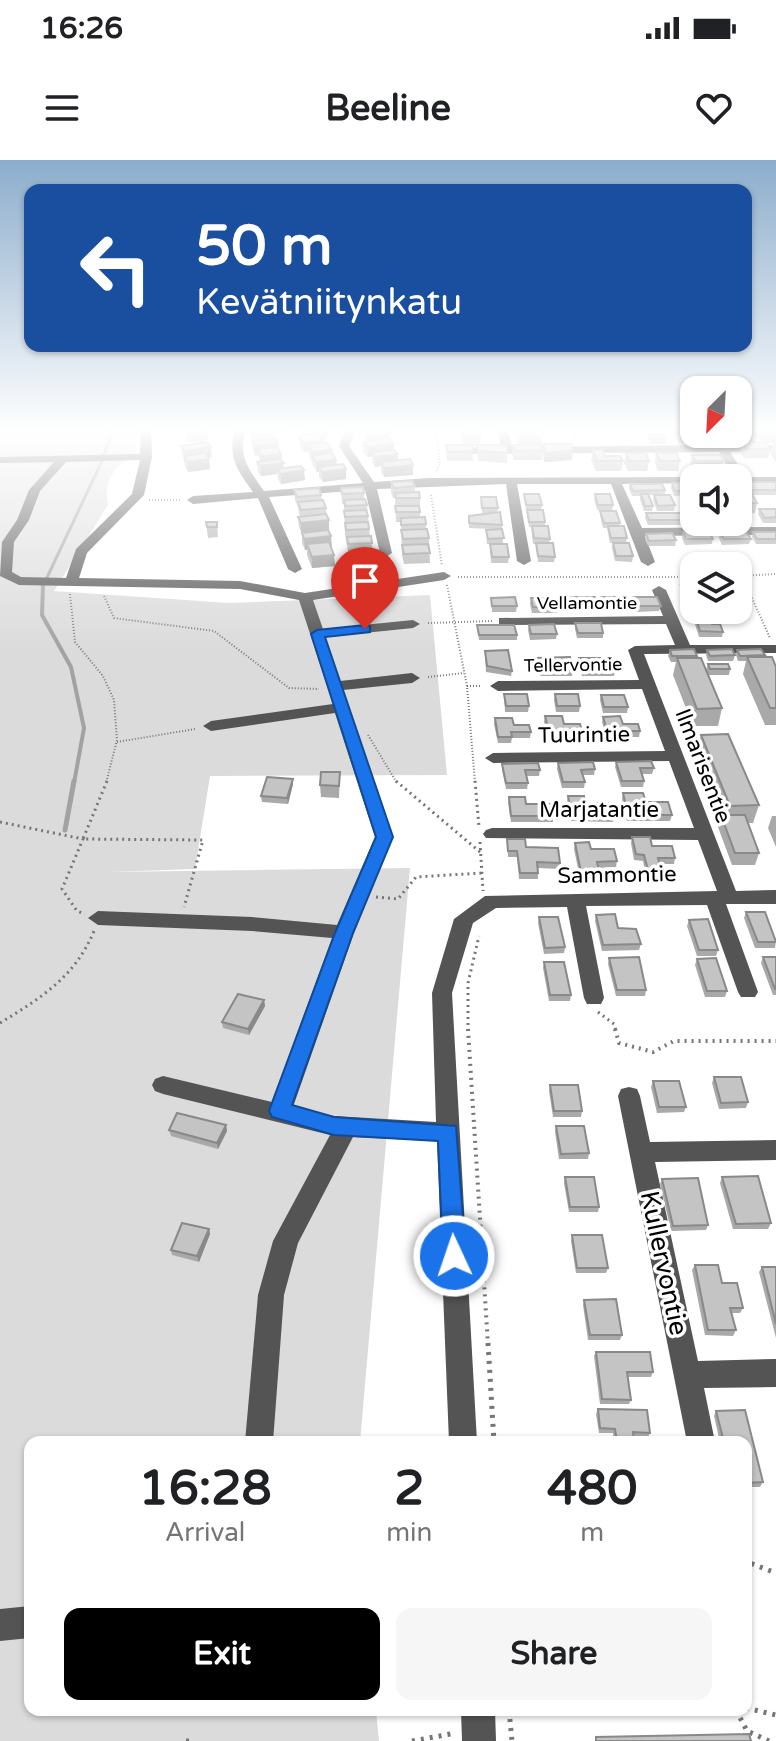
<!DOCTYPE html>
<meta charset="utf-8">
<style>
body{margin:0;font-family:"Varela Round",sans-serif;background:#f6f6f6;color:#202124;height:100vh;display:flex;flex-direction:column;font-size:30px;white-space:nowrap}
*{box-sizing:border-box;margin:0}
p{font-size:26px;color:#757577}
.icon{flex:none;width:44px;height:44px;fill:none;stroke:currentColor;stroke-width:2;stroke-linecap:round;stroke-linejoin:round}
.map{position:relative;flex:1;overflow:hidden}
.drawer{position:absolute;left:24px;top:1276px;width:728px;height:280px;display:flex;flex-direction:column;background:#fff;border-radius:16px;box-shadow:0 2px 6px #0004}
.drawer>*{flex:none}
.banner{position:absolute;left:24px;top:24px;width:728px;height:168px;border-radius:16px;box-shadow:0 2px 6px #0004;background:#1a4fa0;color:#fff;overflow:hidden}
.needle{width:52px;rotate:204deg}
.fabs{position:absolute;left:680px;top:216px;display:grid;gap:16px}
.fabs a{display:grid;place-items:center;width:72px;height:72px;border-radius:16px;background:#fff;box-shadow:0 2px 6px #0004;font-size:40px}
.pin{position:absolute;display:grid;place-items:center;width:68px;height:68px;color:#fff;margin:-82px -34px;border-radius:50% 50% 50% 0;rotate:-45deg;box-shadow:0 0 8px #0007}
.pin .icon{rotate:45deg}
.me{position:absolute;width:88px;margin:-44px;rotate:357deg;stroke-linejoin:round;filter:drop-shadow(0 0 6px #0008)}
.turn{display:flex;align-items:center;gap:28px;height:168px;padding:0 40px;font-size:36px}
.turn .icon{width:104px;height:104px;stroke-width:2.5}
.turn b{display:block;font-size:56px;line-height:68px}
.eta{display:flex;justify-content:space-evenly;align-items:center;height:136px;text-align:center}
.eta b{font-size:48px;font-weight:800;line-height:56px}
.cta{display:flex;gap:16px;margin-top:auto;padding:16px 40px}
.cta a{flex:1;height:92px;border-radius:16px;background:#000;color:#fff;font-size:32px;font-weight:800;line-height:92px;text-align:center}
.cta a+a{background:#f6f6f6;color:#202124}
.status{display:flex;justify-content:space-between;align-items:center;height:56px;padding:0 40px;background:#fff;direction:ltr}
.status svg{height:22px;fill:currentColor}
header{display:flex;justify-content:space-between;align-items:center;height:104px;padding:0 40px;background:#fff;font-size:36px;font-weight:800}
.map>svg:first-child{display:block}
.green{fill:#dbdbdb}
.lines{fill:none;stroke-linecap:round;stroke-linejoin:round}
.stream-far2{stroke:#a2a2a2;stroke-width:3}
.stream-far1{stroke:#a2a2a2;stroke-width:4}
.stream{stroke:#a2a2a2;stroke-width:5}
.path-far3{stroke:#767676;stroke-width:2;stroke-dasharray:1 2;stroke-linecap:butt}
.path-far2{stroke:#767676;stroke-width:3;stroke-dasharray:2 4;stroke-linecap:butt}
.path-far1{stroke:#767676;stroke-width:4;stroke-dasharray:2 5;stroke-linecap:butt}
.path{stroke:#767676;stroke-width:5;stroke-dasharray:3 6;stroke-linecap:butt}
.minor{fill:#545454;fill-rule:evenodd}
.wall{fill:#a9a9a9}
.shaded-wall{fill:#898989}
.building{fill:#c4c4c4;stroke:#898989;stroke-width:2}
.route{fill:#1a73e8;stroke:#114b97;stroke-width:2}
.labels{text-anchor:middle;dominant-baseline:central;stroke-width:7;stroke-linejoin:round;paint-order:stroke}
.far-street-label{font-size:18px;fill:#000;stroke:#fff}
.street-label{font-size:22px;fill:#000;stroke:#fff}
.near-street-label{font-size:26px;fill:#000;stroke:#fff}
</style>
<div class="status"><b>16:26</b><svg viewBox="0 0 49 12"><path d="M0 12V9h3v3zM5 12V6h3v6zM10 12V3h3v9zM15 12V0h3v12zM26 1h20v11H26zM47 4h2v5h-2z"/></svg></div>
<header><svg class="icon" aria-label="menu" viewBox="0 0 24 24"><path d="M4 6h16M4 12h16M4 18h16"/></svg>Beeline<svg class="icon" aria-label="heart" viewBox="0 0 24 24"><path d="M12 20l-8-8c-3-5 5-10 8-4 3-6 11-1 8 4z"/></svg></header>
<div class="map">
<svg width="776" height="1581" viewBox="0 0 776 1581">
<rect width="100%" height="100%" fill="#fff"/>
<!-- green -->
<path class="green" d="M0,269H138L135,294C114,308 103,320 108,345L54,431L229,443L430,435L447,615L210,616L195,709L109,712L410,708L360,1282H30V1550H376L379,1581H0Z"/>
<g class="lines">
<!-- stream-far2 -->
<path class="stream-far2" d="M104,295L113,269
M43,426L102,301"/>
<!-- stream-far1 -->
<path class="stream-far1" d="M43,424L42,455L71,507L84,568L74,623"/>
<!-- stream -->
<path class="stream" d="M65,670L74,621"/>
<!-- path-far3 -->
<path class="path-far3" d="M436,269L440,304L436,311
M572,269L577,280
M431,335L442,406
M149,340H181
M738,416L776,414
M742,416L770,478
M458,417H694
M447,425L467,526L475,623
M70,434L75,482L103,516L114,540L117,580L106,623
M104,436L114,458L214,471L289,528L319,529
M428,463L492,461
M428,517L464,513
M467,526H482
M368,575L397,623
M117,582L195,569"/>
<!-- path-far2 -->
<path class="path-far2" d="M107,621L83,679L203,680L184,747
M396,621L480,692
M475,621L479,667
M0,662L83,679L62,729L77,751L85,754
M480,682L483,731
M376,737L398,739L416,717L482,713
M598,852L614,864L616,871
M0,863C41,838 75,817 94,771
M468,871V823L479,776"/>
<!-- path-far1 -->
<path class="path-far1" d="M468,869L488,1185
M615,869L619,883L653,892L674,881H776"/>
<!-- path -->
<path class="path" d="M488,1183L494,1282
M746,1419L750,1403L776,1413
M746,1548L776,1555
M509,1550L512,1581
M736,1550L747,1571L769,1581
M186,1581H195
M412,1581L456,1573"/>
<!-- minor -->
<path class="minor" d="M141,269H151L152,297L144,335L87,393L79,418L240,421L305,433L444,412L451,416L444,420L313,440L323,469L413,460L420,464L413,468L325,477L340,521L412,513L420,518L412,523L343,530L393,677L354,773L293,947L334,956L436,962L432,833L454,759L485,736L717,731L698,680L486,678L483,674L486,670L492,668H694L669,601L493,603L485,598L493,593L665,591L642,529L498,531L490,526L498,521L639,520L628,490L635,486L675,485L666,464L504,465L499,464V458L663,456L652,430L659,426L666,430L690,485H776V493L644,494L736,731L776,730V744H726L758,832L755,837H741L738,832L707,745L586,746L604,838L601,844H587L584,838L567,747L496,748L473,763L452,833L477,1282H449L437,981L353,977L298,1083L284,1135L273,1282H245L258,1135L273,1081L330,975L163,934L155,931L152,925L155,919L163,916L272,942L332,778L252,771L98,765L88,758L98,751L252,757L337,765L375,677L335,553L211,571L203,566L211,561L333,544L299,440L240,429L19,425L0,416L2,382L17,360L29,330L54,302L0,303V297L140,294ZM140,300L132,334L76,389L66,418L21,417L12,412L14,382L29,360L40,331L66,302Z
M236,269H246C237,295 249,310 264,331L363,323L339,286L346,269H356L349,286L374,322L428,318L694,317L698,318H694V323L622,324L642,368L776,367V375L645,376L655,402L648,406L641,402L611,324H517L531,401L524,405L517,401L506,324L377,329L392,393L386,397L380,393L365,330L269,337L302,409L295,413L288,409L258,338L193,344L187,340L193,336L253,332C238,311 226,295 236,269Z
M498,269H508L512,287L715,285L709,274H719L726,285H776V291L730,292L746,317H776V323H738V318H734L719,292L452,294L446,291L452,288L501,287Z
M629,927L637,929L640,936L650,982L776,980V1000L655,1002L698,1201L776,1199V1227L704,1228L715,1282H687L618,936L621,929Z
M30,1446V1478L0,1481V1449Z
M461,1550H495L496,1581H462Z"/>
</g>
<!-- wall -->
<path class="wall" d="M185,269H210L208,272L186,271Z
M267,269H287L285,274L275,273V279L281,294L284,308L305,320L281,324L278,319L277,314L261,316L258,312L257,302H260L258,295L255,296L253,291L251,270Z
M303,269H332L330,271H327V276L323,281V284L336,300L337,305L346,309V319L323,322L319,317V312H317L313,305L308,292H304L300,286L299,276H302Z
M360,269H392L390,279L394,283V290L398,300L413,305V315L384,317L381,312V306L375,307L372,302V297H368L363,292V282H366L365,279L364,273H360Z
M462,269H481L480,285L508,293L507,303L478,301L477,286H472L473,301H447L446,285H462Z
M514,269H533L532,272L543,271L542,285H541L543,290L542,300H514L512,294L513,285H518Z
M668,269H694L699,274L698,283H679L677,275H669Z
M761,269H776V283H767L770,289L768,298H744L740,292L742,284H736L731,274L758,275L756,282H762L759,277Z
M207,274L208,278L205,282L212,297H208L210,309L188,312L185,306L181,286L202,283L187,282V277Z
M648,274L666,279V284H650L648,279Z
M773,283H776V302L770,293Z
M544,284L572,300L544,302L543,294Z
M593,290L605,296L623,301L621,311H596L591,300Z
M626,293L649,301L647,311H628L624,303Z
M656,293L680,301L678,311H658L655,303Z
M692,295L724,301L721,311H693L690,305Z
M391,322L415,326V332L420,338V357L426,364V369L429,378L430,403L404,404L402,395L401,362H396L395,338H393L391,332Z
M694,322V335L674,336L671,328L672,323Z
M743,322H776V335H752L757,343L755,353L746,354L740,344L738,352V326L740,329H743L742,327Z
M630,324L665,330V335L675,345L674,351H657L653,340L654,335H649L653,346L652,351H644L640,340V336H632L629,329Z
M341,328L364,333V339L367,345L370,376L374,396L375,407L351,408L345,374L344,344H342Z
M294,330L321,335L322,340L326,348L331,387L335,406L312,408L307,395V390H305L302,383V374L299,367L298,357H300L298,347L295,340Z
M524,334L542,345L541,350H526Z
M595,334L613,345L612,351L597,350L594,339Z
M481,337L498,348L497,353L502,365L503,384H487L486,370L492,369L469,368V356L492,353H482Z
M694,349V362L729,363H685L681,355L682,350Z
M759,349H776V363H763L758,354Z
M527,350L545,362V366L550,379L549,383L555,397L554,402H538L536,384H533L531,367H529Z
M600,351L620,363L619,366L627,378L626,383L633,396L632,402L615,401L612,388L613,383H610L607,368H603L600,356Z
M646,353L683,360L682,365H648L645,358Z
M206,362H217L218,377L208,378Z
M683,372L713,379L712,384L685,385L682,378Z
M720,372L751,379L749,384L722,385L719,378Z
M753,372H776V384H756L752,377Z
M646,374L676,380L675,386H648L645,379Z
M490,384L509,397L508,403H491Z
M681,425H694V450L712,453L711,459H710L712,464L723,472L722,477H699L695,464L696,459L689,458L684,446L685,442L680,430Z
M571,437L598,446L597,451H572L570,442Z
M601,437L629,446L628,451H603L600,443Z
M633,437L661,446L659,451L635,452L632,443Z
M491,438L517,446L516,452H492Z
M531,438L557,447V453H532L530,444Z
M575,463L603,473V478H577L575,469Z
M477,465L517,475V480H479Z
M529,465L557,474L556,479L530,480L528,470Z
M670,490L697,496L696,498L722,548L718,566H693L673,515L676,502H671L668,496Z
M707,490L735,495L733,501H708L706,495Z
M737,490L765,495L764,497L776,507V565H765L743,514L746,501H738L736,495Z
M485,491L512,511L511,516L486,512Z
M537,498L573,510L572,516H540L537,504Z
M579,498L615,510L614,516H582L578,504Z
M708,504L730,509L729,515H709L706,510Z
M504,534L529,546L528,552H505Z
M555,534L580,546L579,552H556L554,540Z
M601,535L628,547L627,553H603L600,540Z
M545,556L582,571L581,577H563L562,581L549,582L544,562Z
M603,557L640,571L639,577H622L621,582H608L602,562Z
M495,558L531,572L530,578H512L511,583H498L494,564Z
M701,575L759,645L753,663H748L759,693L755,705H732L718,667L721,655L697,592Z
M616,602L654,608L652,614H642L644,621L643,627H621L615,607Z
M558,603L595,609L594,615H583L585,622L584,628H562L557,609Z
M502,604L540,610L539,616H527L528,623L527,629H506L502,610Z
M340,612L339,638L321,637L320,625Z
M293,619V624L288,644L262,642L261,636Z
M623,633L646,642L672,655L670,661H627L622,639Z
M568,636L614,656L613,662L571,661L567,642Z
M509,637L553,656V662H511L508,643Z
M772,656H776V687L768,668Z
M632,677L675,698L674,704H659L661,710L659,716H646L643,701L634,700L631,683Z
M507,679L560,703L559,709L538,708V719H519L517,697H508Z
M575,683L617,701L616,707L598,708V717L580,718L574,689Z
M746,752L776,780L775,788H755L744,758Z
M596,755L618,768L641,784L639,790L602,791L595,761Z
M539,757L565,787L564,793L544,794L538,763Z
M689,760L718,790L716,796H697L687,766Z
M763,797H776V835H773L761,803Z
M609,798L646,830L645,836H616L608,804Z
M697,799L727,831L725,837H705L695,805Z
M544,802L571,835L570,841H549L543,808Z
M264,840L265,846L249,875L223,868L222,862Z
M714,917L748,942L746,948L719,949L712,923Z
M653,921L686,947L684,952L657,953L651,927Z
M550,925L582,951L581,957H553L549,931Z
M226,965L227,971L218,989L171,976L169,970Z
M556,966L589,993L588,999H559L555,972Z
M565,1017L599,1047L598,1052H569L564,1023Z
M722,1017L771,1063L768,1069H733L720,1023Z
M662,1019L708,1065L706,1070L671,1071L660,1024Z
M209,1069L210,1074L199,1102L172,1095L171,1090Z
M572,1075L608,1108L606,1113H576L571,1081Z
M695,1105L722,1123L743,1148L740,1153H732L736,1170L733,1176L705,1175L692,1110Z
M762,1107H776V1178L759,1112Z
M584,1140L622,1175L620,1180H588L583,1145Z
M596,1192L653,1212L651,1217H628L631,1240L629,1244H600L594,1196Z
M598,1249L650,1273L648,1277H633L634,1282H614L613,1273H599L596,1254Z
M745,1250L763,1322L760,1327H746V1282H720L714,1256L716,1251Z"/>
<!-- shaded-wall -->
<path class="shaded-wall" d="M325,269H327V276L324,281L323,272Z
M390,269H392V271L390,276V283L368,285V276L390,274Z
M323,281V290L308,285V292H304L303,283Z
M394,283V293L372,292V297H368V287Z
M278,284L279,293L258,289V295L255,296L254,286Z
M211,287L212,297L186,300L185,291Z
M332,290V300L312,295V302V292Z
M573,290L572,300L544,302L545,293Z
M281,294L284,313L277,309V314L261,316V296Z
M398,294V304L381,302V306L375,307V297Z
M209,299L210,309L188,312L187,302Z
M336,300L337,310L319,307V312H317L316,302Z
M413,305V315L384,317V308Z
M346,309V319L323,322L322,312Z
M304,310L305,320L281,324V314Z
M329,360V371L301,374V363Z
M331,376L332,387L309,389L307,384V390H305L304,379Z
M334,395L335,406L312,408V397Z
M293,619V624L288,644L287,638Z
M264,840L265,846L249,875L248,869Z
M226,965L227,971L218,989L217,983Z
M209,1069L210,1074L199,1102L197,1096Z"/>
<!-- building -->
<path class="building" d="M274,269L275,274L251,275V270Z
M303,269H325L323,272L302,270Z
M376,269H387L390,274L368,276L364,270Z
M462,269H479L481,277H463Z
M517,269H529L530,272L543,271V275L519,276Z
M679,269H694V274L681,273Z
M738,269H750L758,275H738Z
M762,269H776V274L765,273Z
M190,273L207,274L204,278L187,277Z
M318,274L323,281L303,283L299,276Z
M648,274H664L666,279H650Z
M389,278L394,283L368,287L363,282Z
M276,279L278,284L254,286L252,281Z
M208,282L211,287L185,291L181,286Z
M743,282H766L770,289H746Z
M327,283L332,290L312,292L308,285Z
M541,284L543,290L515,291L513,285Z
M544,284H571L573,290L545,293Z
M446,285H472L473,291L448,292Z
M477,285H506L508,293L478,291Z
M277,287L281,294L261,296L258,289Z
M394,290L398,294L375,297L372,292Z
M593,290H602L605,296H620L623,301H597Z
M206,293L209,299L187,302L184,296Z
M332,293L336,300L316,302L312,295Z
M626,293H646L649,301H629Z
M656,293H676L680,301H660Z
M692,295H720L724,301H695Z
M280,299L284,303L260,306L257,302Z
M410,299L413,305L384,308L381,302Z
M343,304L346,309L322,312L319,307Z
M301,306L304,310L281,314L277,309Z
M412,321L415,326L394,328L391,322Z
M694,322V330L675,331L672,323Z
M743,322H776V330H748Z
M630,324H662L665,330L633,331Z
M363,327L364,333L342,334L341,328Z
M319,328L321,335L297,337L294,330Z
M738,329H749L757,343H748L742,334H738Z
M419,332L420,338H396L395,333Z
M524,334H539L542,345H526Z
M595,334H610L613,345H598Z
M641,334H648L653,346H645Z
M654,335H670L675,345L658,346Z
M481,337H496L498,348H482Z
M365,339L367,345L345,346L344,340Z
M323,340L326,348L301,350L298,342Z
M395,346H419L420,352H396Z
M694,349V358H686L682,350Z
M759,349H776V357L765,358Z
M366,350L368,356L345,357L344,351Z
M527,350H543L545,362H529Z
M600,351H616L620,363H604Z
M500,352L502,365L469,363V356Z
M646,353H680L683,360H649Z
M326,354L329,360L301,363L298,357Z
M425,357L426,364L401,365V358Z
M206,362H217V367H207Z
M368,362L369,369L346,370L345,363Z
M532,366H548L550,379L534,378Z
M608,366H624L627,378H611Z
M427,369L429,378L403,379L401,370Z
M502,369L504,378L488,379L486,370Z
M328,370L331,376L304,379L302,373Z
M683,372H709L713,379H686Z
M720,372H746L751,379H724Z
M753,372H776V379H757Z
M672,373L676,380L649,381L646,374Z
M371,376L372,383L348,384L347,377Z
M329,382L334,395L312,397L307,384Z
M536,383H553L555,397L538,396Z
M613,383H629L633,396H616Z
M428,384L430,393L404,394L402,385Z
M490,384H507L509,397H492Z
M373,389L374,396L350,398L349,390Z
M681,425H694V437H686Z
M515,437L517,446H492L491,438Z
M571,437H595L598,446H573Z
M601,437H626L629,446H604Z
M633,437H657L661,446H636Z
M531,438H555L557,447H533Z
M686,440L694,441V450H711L712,453H690Z
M696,458L710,459L712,464H720L723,472L700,471Z
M575,463H601L603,473H578Z
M554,464L557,474H531L529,465Z
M477,465H514L517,475H479Z
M694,489L697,496H672L670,490Z
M732,489L735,495L710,496L707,490Z
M761,489L765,495L740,496L737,490Z
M508,490L512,511L487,506L485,491Z
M570,497L573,510L540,511L537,498Z
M747,497H772L776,507V548H770Z
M579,498H611L615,510L582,511Z
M677,498H701L722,548L697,549Z
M708,504H728L730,509H710Z
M504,534H527L529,546H506Z
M555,534H578L580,546H557Z
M601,535H624L628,547H604Z
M545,556H562L564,564H580L582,571H562L563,576H550Z
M620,556L623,564H638L640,571H621L622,576H609L603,557Z
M495,558H512L514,565H529L531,572H511L512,577H498Z
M728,574L759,645L730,646L701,575Z
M651,601L654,608H640L644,621H622L616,602Z
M593,602L595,609L581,610L585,622H563L558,603Z
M538,603L540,610H525L528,623H506L502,604Z
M321,612H340L339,626L320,625Z
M267,617L293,619L287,638L261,636Z
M623,633H643L646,642H668L672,655H628Z
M568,636H584L585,643H611L614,656H572Z
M509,637H525L526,644H551L553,656H511Z
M721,655H745L759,693H735Z
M632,677H650L652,686H672L675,698H658L661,710H648L644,695L636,694Z
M507,679H525L526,687L558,688L560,703L537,702L538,713H520L517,691H508Z
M589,682L591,689H614L617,701L597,702L599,711L581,712L575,683Z
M746,752H765L776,782H758Z
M615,754L618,768L636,769L641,784L603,785L596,755Z
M539,757H558L565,787L545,788Z
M708,759L718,790H699L689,760Z
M639,797L646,830H617L609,798Z
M763,797H776V829H775Z
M716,798L727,831H707L697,799Z
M544,802H564L571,835H550Z
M238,834L264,840L248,869L222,862Z
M714,917H741L748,942L721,943Z
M653,921H679L686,947H659Z
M550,925H578L582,951H554Z
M177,953L226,965L217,983L169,970Z
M556,966H584L589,993L561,994Z
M758,1016L771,1063L736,1064L722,1017Z
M565,1017H594L599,1047H570Z
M698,1018L708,1065L673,1066L662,1019Z
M182,1063L209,1069L197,1096L171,1090Z
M572,1075H602L608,1108H577Z
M695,1105H718L722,1123H737L743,1148H730L736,1170H708Z
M762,1107H776V1164Z
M616,1139L622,1175H590L584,1140Z
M596,1192H650L653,1212H627L631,1240L602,1239Z
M598,1249L647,1250L650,1273L633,1272L634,1282H617L615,1269L600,1268Z
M745,1250L763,1322L746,1323V1282H724L716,1251Z
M749,1574L751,1581H596V1577Z"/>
<!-- sky -->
<linearGradient id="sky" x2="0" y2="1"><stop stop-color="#8cadcc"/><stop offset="0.55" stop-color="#fff"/><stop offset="1" stop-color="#fff" stop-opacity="0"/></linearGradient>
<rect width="776" height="490" fill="url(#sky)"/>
<!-- route -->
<path class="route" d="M365,465L370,466V472L325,477L393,677L353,773L292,945L334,957L456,966L466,1096L462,1104L454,1107L446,1104L443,1096L438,981L334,975L272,957L269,951L335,773L376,677L311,474L317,470Z"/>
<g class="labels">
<!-- far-street labels -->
<g class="far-street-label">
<text x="587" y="443">Vellamontie</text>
<text transform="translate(573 505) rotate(-1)">Tellervontie</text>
</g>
<!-- street labels -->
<g class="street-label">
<text transform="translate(584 575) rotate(-1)">Tuurintie</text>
<text transform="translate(703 606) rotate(69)">Ilmarisentie</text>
<text x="599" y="650">Marjatantie</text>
<text transform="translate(617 715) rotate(-1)">Sammontie</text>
</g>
<!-- near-street labels -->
<g class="near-street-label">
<text transform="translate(664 1103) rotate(78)">Kullervontie</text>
</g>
</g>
</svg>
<div class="fabs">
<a><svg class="needle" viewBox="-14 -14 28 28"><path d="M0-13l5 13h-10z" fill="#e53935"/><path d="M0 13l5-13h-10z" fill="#757577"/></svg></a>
<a><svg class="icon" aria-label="sound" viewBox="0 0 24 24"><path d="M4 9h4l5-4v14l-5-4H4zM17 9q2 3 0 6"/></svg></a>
<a><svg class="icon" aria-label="layers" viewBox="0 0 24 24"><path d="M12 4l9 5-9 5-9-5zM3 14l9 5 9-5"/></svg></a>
</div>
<div class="pin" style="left:365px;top:469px;background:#d93025"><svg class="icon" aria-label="arrive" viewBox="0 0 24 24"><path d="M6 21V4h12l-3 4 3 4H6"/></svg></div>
<svg class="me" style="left:454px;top:1096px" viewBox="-20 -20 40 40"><circle r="17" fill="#1a73e8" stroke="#fff" stroke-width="3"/><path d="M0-11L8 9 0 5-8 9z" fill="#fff"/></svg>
<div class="banner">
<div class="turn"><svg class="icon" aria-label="left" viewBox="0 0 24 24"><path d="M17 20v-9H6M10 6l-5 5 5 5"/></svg><div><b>50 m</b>Kevätniitynkatu</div></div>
</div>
<section class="drawer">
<div class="eta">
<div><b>16:28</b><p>Arrival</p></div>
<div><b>2</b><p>min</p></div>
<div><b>480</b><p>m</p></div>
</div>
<div class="cta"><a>Exit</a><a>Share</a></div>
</section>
</div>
